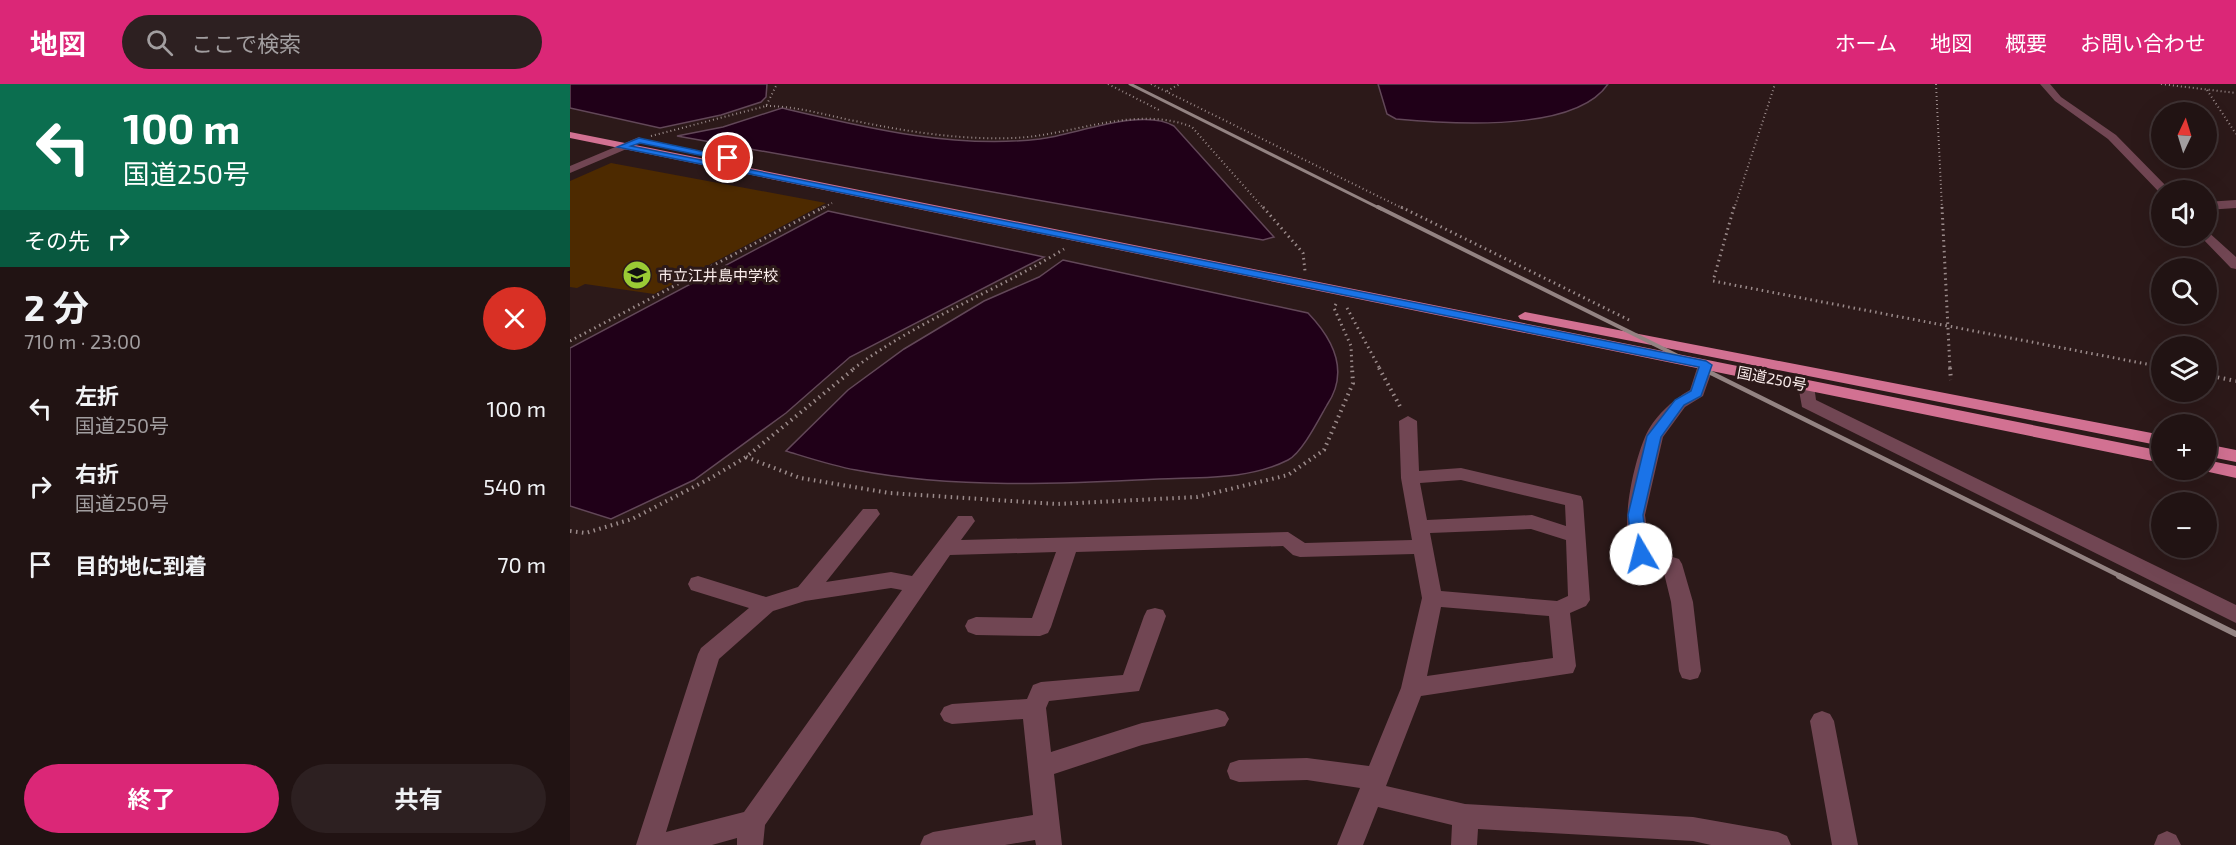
<!DOCTYPE html>
<html lang="ja">
<meta charset="utf-8">
<style>
body{margin:0;font-family:"Exo 2","Noto Sans JP",sans-serif;background:#2d2021;color:#f1f3f6;height:100vh;display:flex;flex-direction:column;font-size:22px;white-space:nowrap}
*{box-sizing:border-box;margin:0}
p{font-size:20px;color:#a29ea0}
.icon{flex:none;width:33px;height:33px;fill:none;stroke:currentColor;stroke-width:2;stroke-linecap:round;stroke-linejoin:round}
.map{position:relative;flex:1;overflow:hidden}
.drawer{display:flex;flex-direction:column;background:#211313;width:570px}
.drawer>*{flex:none}
.hud{background:#0b6e4f;color:#fff;overflow:hidden}
.needle{width:39px;rotate:4deg}
.controls{position:absolute;left:1581px;top:18px;display:grid;gap:12px}
.controls a{display:grid;place-items:center;width:66px;height:66px;border-radius:50%;background:#211313;box-shadow:0 6px 24px #0002,0 0 0 2px #3e3233;font-size:30px}
.pin{position:absolute;display:grid;place-items:center;width:51px;height:51px;color:#fff;margin:-26px;border:3px solid #fff;border-radius:50%;box-shadow:0 2px 6px #0007}
.me{position:absolute;width:66px;margin:-33px;rotate:352deg;stroke-linejoin:round;filter:drop-shadow(0 0 4px #0008)}
.turn{display:flex;align-items:center;gap:21px;height:126px;padding:0 24px;font-size:27px}
.turn .icon{width:78px;height:78px;stroke-width:2.5}
.turn b{display:block;font-size:42px;line-height:51px}
.then{display:flex;align-items:center;height:57px;padding:0 24px;background:#0003;gap:12px;font-size:22px}
.round{display:grid;place-items:center;flex:none;width:63px;height:63px;border-radius:32px;background:#2d2021}
.head{display:flex;align-items:center;justify-content:space-between;height:102px;padding:0 24px}
h1{font-size:36px;font-weight:700;line-height:45px}
.button{display:flex;gap:12px;margin-top:auto;padding:12px 24px}
.button a{flex:1;height:69px;border-radius:36px;background:#db2777;color:#fff;font-size:24px;font-weight:700;line-height:69px;text-align:center}
.button a+a{background:#2d2021;color:#f1f3f6}
ul{padding:0;list-style:none}
li{display:flex;align-items:center;gap:18px;height:78px;padding:0 24px}
li div{flex:1}
li b{display:block;font-size:22px}
li em{font-style:normal}
header{display:flex;align-items:center;gap:36px;box-sizing:border-box;height:84px;padding:0 30px;background:#db2777;color:#fff}
header strong{font-size:28px}
nav{display:flex;gap:33px;margin-inline-start:auto;font-size:21px}
.search{width:420px;height:54px;background:#2d2021;display:flex;align-items:center;gap:15px;box-sizing:border-box;padding:0 21px;border-radius:33px;color:#a29ea0;font-size:22px}
main{display:flex;flex:1;min-height:0}
.map>svg:first-child{display:block}
.green{fill:#4d2a00}
.water{fill:#200018;stroke:#624758;stroke-width:1.5}
.lines{fill:none;stroke-linecap:round;stroke-linejoin:round}
.path-far2{stroke:#9b8b8b;stroke-width:2;stroke-dasharray:1 3;stroke-linecap:butt}
.path-far1{stroke:#9b8b8b;stroke-width:3;stroke-dasharray:1.5 4;stroke-linecap:butt}
.path{stroke:#9b8b8b;stroke-width:4;stroke-dasharray:1.5 4.5;stroke-linecap:butt}
.minor{fill:#714653;fill-rule:evenodd}
.tertiary{fill:#714653;fill-rule:evenodd}
.trunk{fill:#d27192;fill-rule:evenodd}
.rail-far3{stroke:#938382;stroke-width:3}
.rail-far2{stroke:#938382;stroke-width:4}
.rail-far1{stroke:#938382;stroke-width:4.5}
.rail{stroke:#938382;stroke-width:6}
.route{fill:#1a73e8;stroke:#114b97;stroke-width:1.5}
.labels{text-anchor:middle;dominant-baseline:central;stroke-width:6;stroke-linejoin:round;paint-order:stroke}
.far-poi-label{font-size:15px;fill:#fbedec;stroke:#2c1919;text-anchor:start}
.far-street-label{font-size:15px;fill:#fbedec;stroke:#2c1919}
</style>
<header>
<strong>地図</strong>
<div class="search"><svg class="icon" aria-label="search" viewBox="0 0 24 24"><circle cx="10" cy="10" r="6"/><path d="M15 15l6 6"/></svg>ここで検索</div>
<nav><a>ホーム</a><a>地図</a><a>概要</a><a>お問い合わせ</a></nav>
</header>
<main>
<section class="drawer">
<div class="hud">
<div class="turn"><svg class="icon" aria-label="left" viewBox="0 0 24 24"><path d="M17 20v-9H6M10 6l-5 5 5 5"/></svg><div><b>100 m</b>国道250号</div></div>
<div class="then">その先<svg class="icon" aria-label="right" viewBox="0 0 24 24"><path d="M7 20v-9h11M14 6l5 5-5 5"/></svg></div>
</div>
<div class="head"><div><h1>2 分</h1><p>710 m · 23:00</p></div><a class="round" style="background:#d93025;color:#fff"><svg class="icon" aria-label="close" viewBox="0 0 24 24"><path d="M6 6l12 12M18 6L6 18"/></svg></a></div>
<ul>
<li><svg class="icon" aria-label="left" viewBox="0 0 24 24"><path d="M17 20v-9H6M10 6l-5 5 5 5"/></svg><div><b>左折</b><p>国道250号</p></div><em>100 m</em></li>
<li><svg class="icon" aria-label="right" viewBox="0 0 24 24"><path d="M7 20v-9h11M14 6l5 5-5 5"/></svg><div><b>右折</b><p>国道250号</p></div><em>540 m</em></li>
<li><svg class="icon" aria-label="arrive" viewBox="0 0 24 24"><path d="M6 21V4h12l-3 4 3 4H6"/></svg><div><b>目的地に到着</b></div><em>70 m</em></li>
</ul>
<div class="button"><a>終了</a><a>共有</a></div>
</section>
<div class="map">
<svg width="1666" height="761" viewBox="0 0 1666 761">
<rect width="100%" height="100%" fill="#2c1919"/>
<!-- green -->
<path class="green" d="M41,79L256,119L84,210L15,200L7,204L0,203V97Z"/>
<!-- water -->
<path class="water" d="M0,0H197L196,13L191,18L151,31L90,44L0,24Z
M808,0H1038C1005,49 880,40 826,35L817,30Z
M212,24C297,44 383,65 470,55C505,51 572,23 604,42L704,153L693,156L107,52L153,43Z
M258,127L474,173L280,273L216,329L124,396L41,435L0,422V264Z
M493,176L738,229C763,255 780,287 757,321C749,335 732,369 718,376C679,396 632,393 589,395C490,400 385,405 286,386C263,382 239,374 216,367L278,306L334,265L414,217L469,193Z"/>
<g class="lines">
<!-- path-far2 -->
<path class="path-far2" d="M538,0L589,26
M581,0L834,125
M1366,0L1372,125
M1591,0L1666,9
M1637,6L1666,50
M597,7L610,0
M196,22C228,22 258,32 290,38C340,48 391,56 443,54C502,52 565,20 622,43L694,125
M81,52L196,22L207,0
M251,125L262,119
M1164,125L1205,0"/>
<!-- path-far1 -->
<path class="path-far1" d="M693,123L733,169L735,187
M831,123L1059,236
M1164,123L1143,197L1592,283
M1372,123L1380,285
M766,220L764,224L781,262L782,285
M777,224L810,285
M0,257L254,123
M283,285C348,236 425,208 494,165"/>
<!-- path -->
<path class="path" d="M809,284L832,326
M1380,284L1381,296
M1636,291L1666,297
M176,373L230,394L319,409L487,420L627,413L718,391L754,366L783,299L782,284
M0,447L16,449L62,435L139,395L176,373L285,284"/>
<!-- minor -->
<path class="minor" d="M69,53L74,56L73,58L0,89V82Z
M1666,116V124L1636,126V118Z
M1136,276L1144,281L1133,312L1115,323L1093,353L1075,431L1080,466L1109,475L1112,480L1123,518L1131,587L1128,594L1120,596L1112,594L1109,587L1101,518L1093,485L1064,475C1048,448 1063,381 1075,353C1083,334 1102,316 1120,306L1128,281Z
M1236,296L1244,301L1246,316L1666,521V539L1232,323L1228,301Z
M838,332L847,337L849,387L891,384L1011,412L1013,417L1020,516L1016,522L1000,529L1006,582L1003,589L851,612L816,702L895,720L1123,733L1208,748L1217,752L1221,761H1141L1123,757L908,745L907,761H881L882,741L808,723L793,761H767L790,704L737,696L669,698L660,695L657,687L660,679L669,676L737,674L799,682L831,604L852,514L844,470L730,473L723,471L713,462L506,468L481,543L478,549L470,552L406,551L398,548L395,542L398,536L406,533L462,534L486,468L380,471L195,741L193,761H167V754L142,761H66L128,570L131,564L179,524L121,506L118,500L121,494L128,492L196,513L228,503L293,425H307L310,430L256,498L321,488L342,492L388,432H402L405,437L391,456L718,448L735,459L842,456L831,394L829,337ZM891,396L995,421L996,442L962,431L857,436L850,399ZM961,445L996,456L998,512L987,517L871,507L860,449ZM321,504L332,506L174,728L96,748L149,575L203,527L235,517ZM871,523L979,532L983,574L857,592Z
M585,524L593,526L596,532L569,607L479,617L476,624L481,668L572,639L647,625L655,628L659,635L655,642L572,661L484,690L492,761H466L465,756L435,761H350L354,752L363,748L463,731L453,635L382,640L374,637L370,630L374,623L382,620L457,615L463,601L471,598L553,591L574,532L577,526Z
M1252,627L1260,630L1264,637L1288,761H1262L1240,637L1244,630Z
M1597,747L1606,751L1611,761H1584L1588,751Z"/>
<!-- tertiary -->
<path class="tertiary" d="M1470,0H1480L1491,13L1546,51L1600,106L1590,109L1538,55L1485,17Z
M1636,146L1666,173V185L1661,184L1631,153L1636,152Z"/>
<!-- trunk -->
<path class="trunk" d="M0,48L1592,367V379L0,54Z
M955,228L1592,351V362L950,235L948,232Z
M1636,360L1666,366V378L1636,372Z
M1636,376L1666,382V394L1630,386H1636Z"/>
<!-- rail-far3 -->
<path class="rail-far3" d="M560,0L811,125"/>
<!-- rail-far2 -->
<path class="rail-far2" d="M808,123L1134,285"/>
<!-- rail-far1 -->
<path class="rail-far1" d="M1131,284L1552,493"/>
<!-- rail -->
<path class="rail" d="M1549,492L1666,550"/>
</g>
<!-- route -->
<path class="route" d="M69,54L163,74L158,77L70,59L61,62L1136,277L1142,281L1131,312L1114,321L1091,353L1073,431L1078,470L1071,475L1063,470L1058,431L1077,352L1105,316L1121,307L1129,283L47,63Z"/>
<!-- icons -->
<defs>
<g id="school-disc" transform="scale(1.5)"><circle r="9.5" fill="#9acb35" stroke="#2c1919"/><path d="M0-5L7-2L0 1L-7-2ZM-4 1L0 2.5L4 1V4Q0 6-4 4Z" fill="#111"/></g>
</defs>
<g fill-rule="evenodd">
<use href="#school-disc" x="67" y="191"/>
</g>
<g class="labels">
<!-- far-poi labels -->
<g class="far-poi-label">
<text x="88" y="191">市立江井島中学校</text>
</g>
<!-- far-street labels -->
<g class="far-street-label">
<text transform="translate(1202 294) rotate(11)">国道250号</text>
</g>
</g>
</svg>
<div class="controls">
<a><svg class="needle" viewBox="-14 -14 28 28"><path d="M0-13l5 13h-10z" fill="#e53935"/><path d="M0 13l5-13h-10z" fill="#a29ea0"/></svg></a>
<a><svg class="icon" aria-label="sound" viewBox="0 0 24 24"><path d="M4 9h4l5-4v14l-5-4H4zM17 9q2 3 0 6"/></svg></a>
<a><svg class="icon" aria-label="search" viewBox="0 0 24 24"><circle cx="10" cy="10" r="6"/><path d="M15 15l6 6"/></svg></a>
<a><svg class="icon" aria-label="layers" viewBox="0 0 24 24"><path d="M12 4l9 5-9 5-9-5zM3 14l9 5 9-5"/></svg></a>
<a>+</a>
<a>−</a>
</div>
<div class="pin" style="left:158px;top:74px;background:#d93025"><svg class="icon" aria-label="arrive" viewBox="0 0 24 24"><path d="M6 21V4h12l-3 4 3 4H6"/></svg></div>
<svg class="me" style="left:1071px;top:470px" viewBox="-20 -20 40 40"><circle r="19" fill="#fff"/><path d="M0-13L10 11 0 6-10 11z" fill="#1a73e8"/></svg>
</div>
</main>
